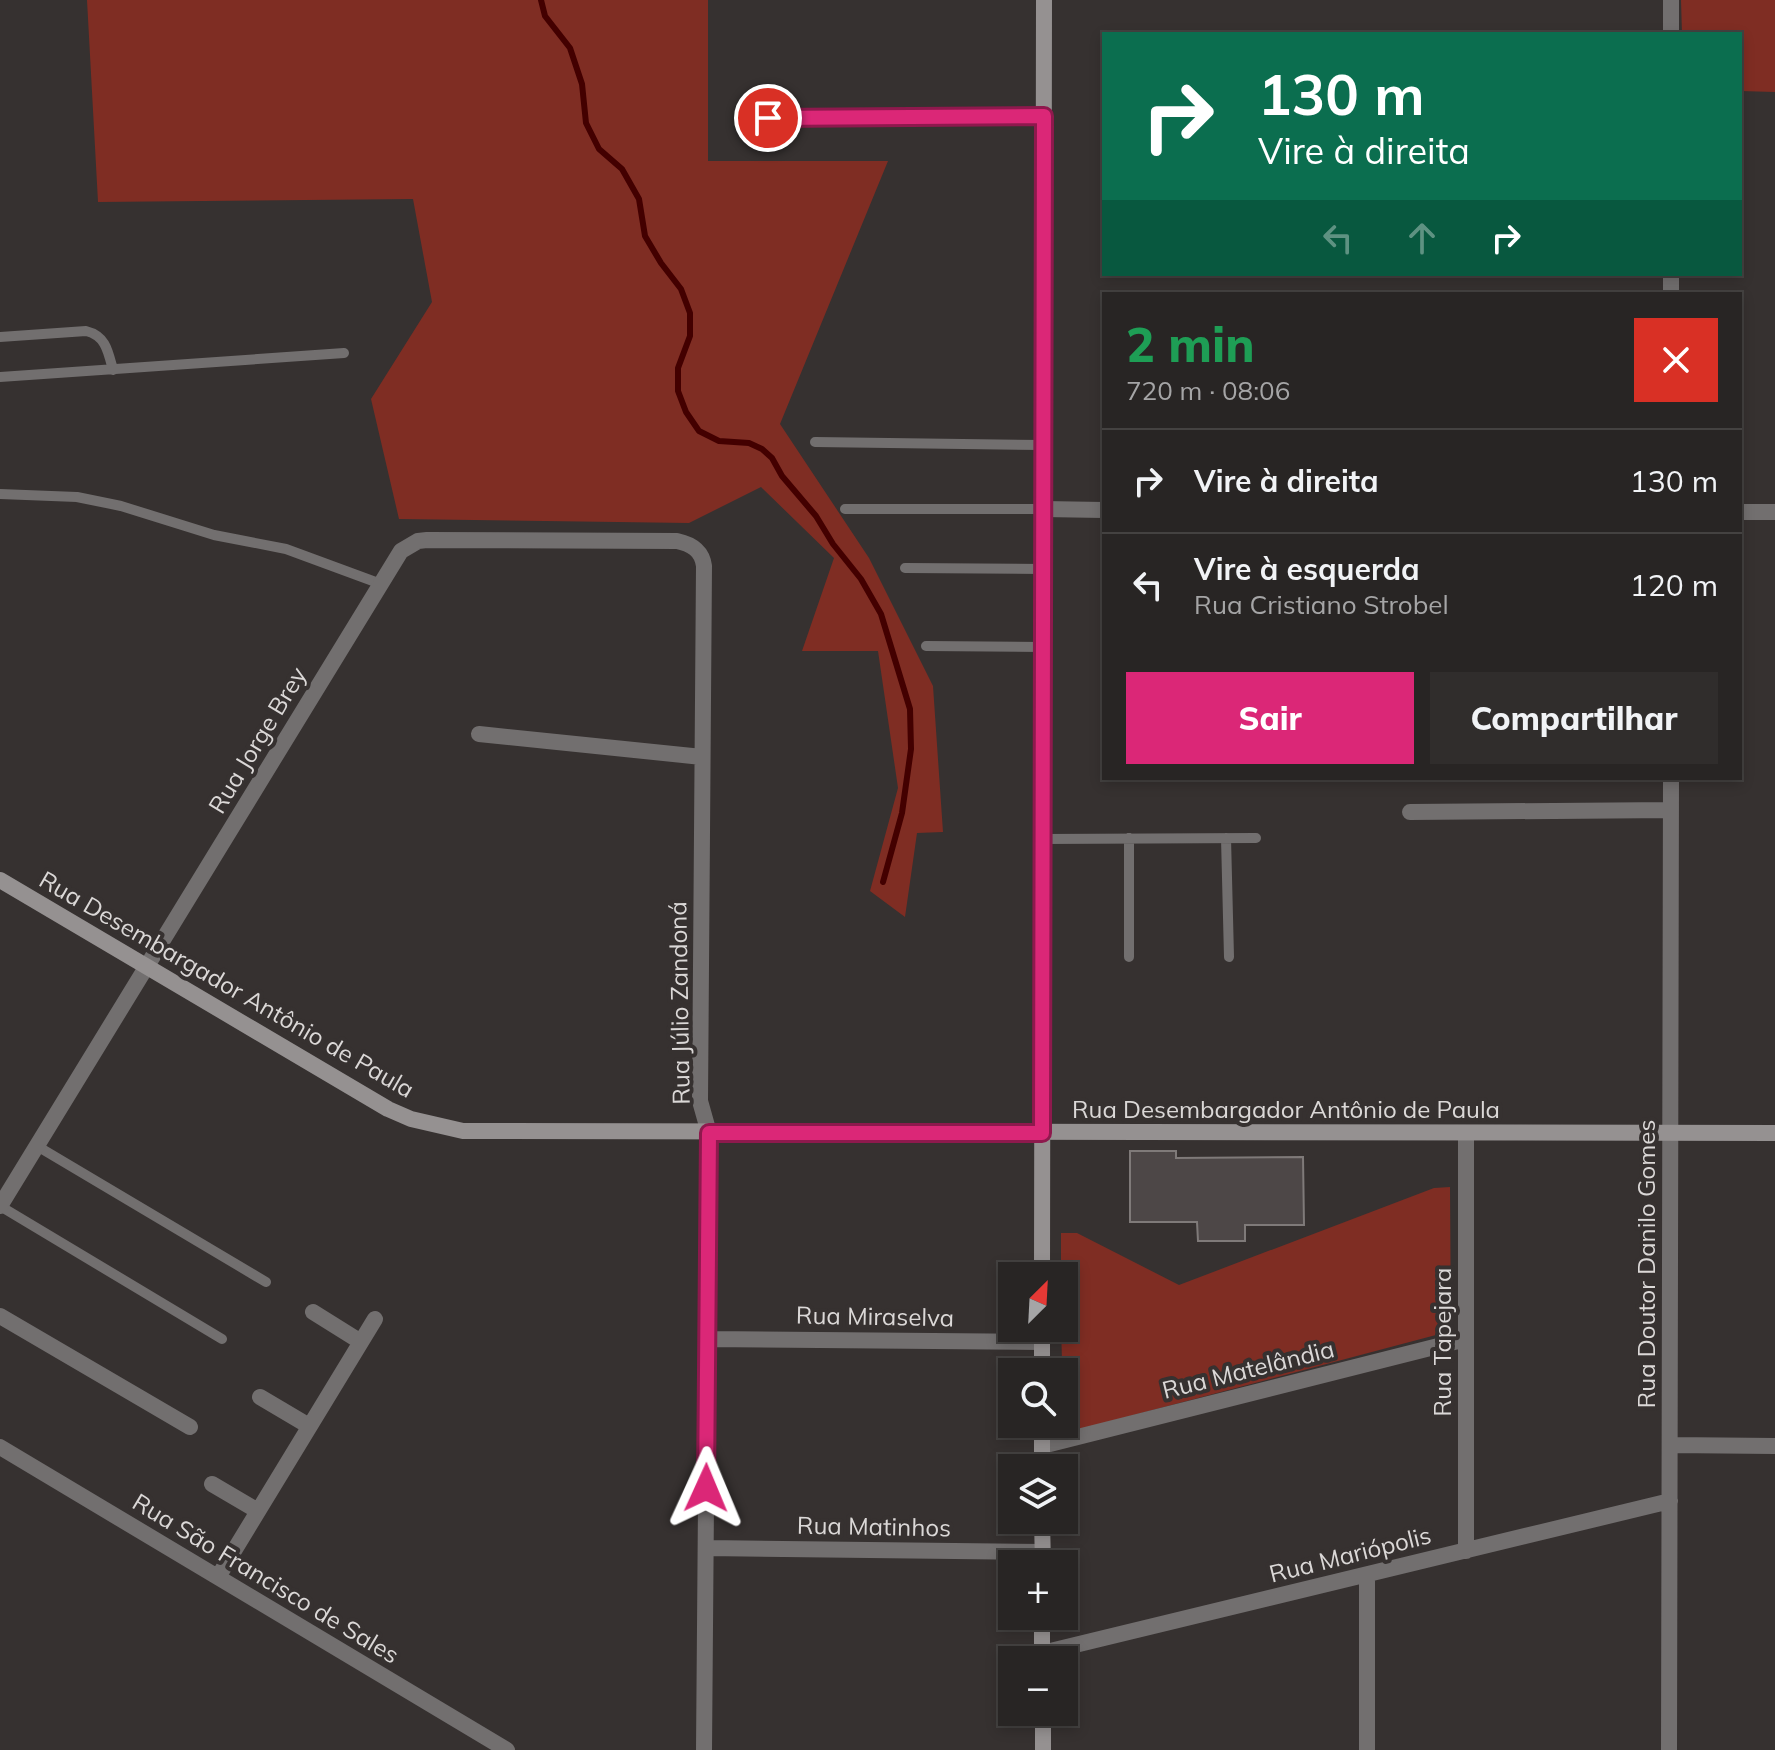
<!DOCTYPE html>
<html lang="pt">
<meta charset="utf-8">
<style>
body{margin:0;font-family:Mulish,sans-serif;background:#302d2c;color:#f1f3f6;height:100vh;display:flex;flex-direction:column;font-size:30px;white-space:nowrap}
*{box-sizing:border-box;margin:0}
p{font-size:26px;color:#a5a5a6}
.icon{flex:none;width:44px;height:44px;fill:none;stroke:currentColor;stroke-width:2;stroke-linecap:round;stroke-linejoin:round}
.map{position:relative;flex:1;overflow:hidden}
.drawer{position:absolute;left:1102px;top:292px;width:640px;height:488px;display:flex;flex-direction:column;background:#282524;border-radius:0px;box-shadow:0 4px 12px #0003,0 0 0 2px #444241}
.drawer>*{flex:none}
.guide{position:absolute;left:1102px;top:32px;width:640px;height:244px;border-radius:0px;box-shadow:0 4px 12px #0003,0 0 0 2px #444241;background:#0b6e4f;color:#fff;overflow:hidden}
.needle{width:52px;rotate:24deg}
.buttons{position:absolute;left:998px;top:1262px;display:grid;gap:16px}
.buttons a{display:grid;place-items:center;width:80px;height:80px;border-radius:0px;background:#282524;box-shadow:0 4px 12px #0003,0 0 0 2px #444241;font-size:40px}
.pin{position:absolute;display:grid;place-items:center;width:68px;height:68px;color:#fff;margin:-34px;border:4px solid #fff;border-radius:50%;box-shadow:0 2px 8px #0007}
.me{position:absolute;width:88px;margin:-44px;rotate:1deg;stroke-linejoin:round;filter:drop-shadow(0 0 6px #0008)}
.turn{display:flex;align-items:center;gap:28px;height:168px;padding:0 24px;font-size:36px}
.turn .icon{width:104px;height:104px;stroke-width:2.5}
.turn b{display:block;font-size:56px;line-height:68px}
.lanes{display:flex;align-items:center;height:76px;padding:0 24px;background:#0003;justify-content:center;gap:40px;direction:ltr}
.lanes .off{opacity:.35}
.round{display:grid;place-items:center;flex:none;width:84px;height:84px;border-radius:0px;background:#302d2c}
.headline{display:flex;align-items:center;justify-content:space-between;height:136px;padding:0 24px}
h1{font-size:48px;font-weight:800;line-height:60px;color:#1e9e55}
.cta{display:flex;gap:16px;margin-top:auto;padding:16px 24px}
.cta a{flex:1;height:92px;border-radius:0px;background:#db2777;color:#fff;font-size:32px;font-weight:800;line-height:92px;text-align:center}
.cta a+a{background:#302d2c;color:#f1f3f6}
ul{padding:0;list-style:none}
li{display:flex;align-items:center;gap:24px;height:104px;padding:0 24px;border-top:2px solid #444241}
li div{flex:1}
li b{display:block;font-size:30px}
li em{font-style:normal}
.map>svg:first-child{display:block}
.green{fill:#7f2d23}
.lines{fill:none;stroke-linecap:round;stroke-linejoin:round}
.stream{stroke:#430000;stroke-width:6}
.building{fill:#4d4747;stroke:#7f7a79;stroke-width:2}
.service{stroke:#726f6f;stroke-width:10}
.minor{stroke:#726f6f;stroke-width:16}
.secondary{stroke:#959191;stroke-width:16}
.route-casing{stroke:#8e194d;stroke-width:20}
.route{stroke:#db2777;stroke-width:14}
.labels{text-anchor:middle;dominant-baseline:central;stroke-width:8;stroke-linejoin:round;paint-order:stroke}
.street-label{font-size:24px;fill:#dbd8d7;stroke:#363130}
</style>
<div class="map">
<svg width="1775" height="1750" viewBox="0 0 1775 1750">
<rect width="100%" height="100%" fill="#363130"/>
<!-- green -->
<path class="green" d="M87,0H708V161H888L780,424L869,558L933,686L943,832L917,833L905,917L870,891L898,788L878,651H802L834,558L761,487L689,523L399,519L371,399L432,302L413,199L98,202Z
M1681,0H1775V92L1740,91V34H1682Z
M1450,1187L1451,1331L1062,1434V1424H1064L1061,1328H1064V1276H1061V1233H1077L1179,1285L1434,1188Z"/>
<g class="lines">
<!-- stream -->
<path class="stream" d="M541,0L545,16L570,48L582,84L586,123L599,149L622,169L639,199L645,236L661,263L681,289L690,313V336L678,368V391L686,412L699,431L719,441L749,443L762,449L772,458L782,476L816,516L833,544L861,579L881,614L910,709L911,749L902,813L883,882"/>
</g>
<!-- building -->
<path class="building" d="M1130,1151H1176V1158L1303,1157L1304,1225H1245V1241H1198L1197,1222H1130Z"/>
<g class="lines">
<!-- service -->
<path class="service" d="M768,118L1044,116
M0,337L86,331C106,336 108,351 113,370
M0,377L344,353
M815,442L1043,445
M0,494L77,497L121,506L214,535L286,549L381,584
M845,509H1043
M905,568L1043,569
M926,646L1043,647
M1226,838L1229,957
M1042,839L1256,838
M1129,957V838
M37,1146L266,1282
M0,1206L222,1339"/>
<!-- minor -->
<path class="minor" d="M1671,34V0
M1671,294V274
M1043,509L1104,510
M1740,512H1775
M479,734L702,757
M1410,812L1671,810
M1466,1133V1551
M0,1206L401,551L418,541L427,540L677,541C691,544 702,550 704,566L700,1101L709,1133L704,1750
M313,1312L361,1342
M0,1316L190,1427
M707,1339L1042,1342
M260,1397L309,1426
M1670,1445L1775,1446
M1042,1446L1466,1339
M0,1447L507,1750
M212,1484L258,1511
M706,1548L1043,1552
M218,1577L375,1319
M1042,1653L1670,1501
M1367,1750V1575
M1669,1750L1671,778"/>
<!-- secondary -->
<path class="secondary" d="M0,880L388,1109L411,1119L463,1131L1775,1133
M1042,1276L1044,0
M1042,1372V1328
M1042,1424V1468
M1042,1520L1043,1564
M1042,1660V1616
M1043,1712V1750"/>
</g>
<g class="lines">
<!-- route casing -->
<g class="route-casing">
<path id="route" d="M706,1488L709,1133H1042L1044,116L768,118"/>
</g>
<!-- route -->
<use href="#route" class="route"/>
</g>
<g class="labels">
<!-- street labels -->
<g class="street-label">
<text transform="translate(257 740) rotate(-59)">Rua Jorge Brey</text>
<text transform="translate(227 984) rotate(30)">Rua Desembargador Antônio de Paula</text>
<text transform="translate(679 1003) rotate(-91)">Rua Júlio Zandoná</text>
<text x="1286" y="1109">Rua Desembargador Antônio de Paula</text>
<text transform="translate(1646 1264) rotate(-90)">Rua Doutor Danilo Gomes</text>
<text transform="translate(875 1316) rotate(1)">Rua Miraselva</text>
<text transform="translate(1442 1342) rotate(-90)">Rua Tapejara</text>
<text transform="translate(1248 1369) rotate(-14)">Rua Matelândia</text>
<text transform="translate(874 1526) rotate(1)">Rua Matinhos</text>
<text transform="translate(1350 1554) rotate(-14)">Rua Mariópolis</text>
<text transform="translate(266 1578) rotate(31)">Rua São Francisco de Sales</text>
</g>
</g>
</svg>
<div class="buttons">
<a><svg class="needle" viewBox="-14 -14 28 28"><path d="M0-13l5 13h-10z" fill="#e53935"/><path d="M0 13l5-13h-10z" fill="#a5a5a6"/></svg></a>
<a><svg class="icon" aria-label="search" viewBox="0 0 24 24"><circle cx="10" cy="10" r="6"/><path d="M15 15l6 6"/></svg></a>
<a><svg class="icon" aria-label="layers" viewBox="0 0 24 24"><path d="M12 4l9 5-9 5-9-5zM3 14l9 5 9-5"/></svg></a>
<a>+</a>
<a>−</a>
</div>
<div class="pin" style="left:768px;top:118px;background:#d93025"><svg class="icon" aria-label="arrive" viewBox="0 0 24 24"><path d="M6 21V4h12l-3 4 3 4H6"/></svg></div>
<svg class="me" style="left:706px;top:1488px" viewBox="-20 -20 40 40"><path d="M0-17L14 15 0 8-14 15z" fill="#db2777" stroke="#fff" stroke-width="4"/></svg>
<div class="guide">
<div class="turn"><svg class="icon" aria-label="right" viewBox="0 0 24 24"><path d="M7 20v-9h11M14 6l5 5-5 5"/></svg><div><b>130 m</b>Vire à direita</div></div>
<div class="lanes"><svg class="icon off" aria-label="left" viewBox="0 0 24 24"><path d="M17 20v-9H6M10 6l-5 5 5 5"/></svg><svg class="icon off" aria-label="ahead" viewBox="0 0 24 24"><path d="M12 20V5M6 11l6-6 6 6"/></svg><svg class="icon" aria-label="right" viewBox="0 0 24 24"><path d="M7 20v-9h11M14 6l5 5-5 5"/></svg></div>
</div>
<section class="drawer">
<div class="headline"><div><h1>2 min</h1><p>720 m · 08:06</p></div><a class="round" style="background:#d93025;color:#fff"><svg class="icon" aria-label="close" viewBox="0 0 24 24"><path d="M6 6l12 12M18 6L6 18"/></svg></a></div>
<ul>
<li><svg class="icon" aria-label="right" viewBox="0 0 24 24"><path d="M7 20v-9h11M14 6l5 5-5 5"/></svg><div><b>Vire à direita</b></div><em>130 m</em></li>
<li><svg class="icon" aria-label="left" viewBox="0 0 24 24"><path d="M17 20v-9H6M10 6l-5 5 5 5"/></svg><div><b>Vire à esquerda</b><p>Rua Cristiano Strobel</p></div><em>120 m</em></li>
</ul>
<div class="cta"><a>Sair</a><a>Compartilhar</a></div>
</section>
</div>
